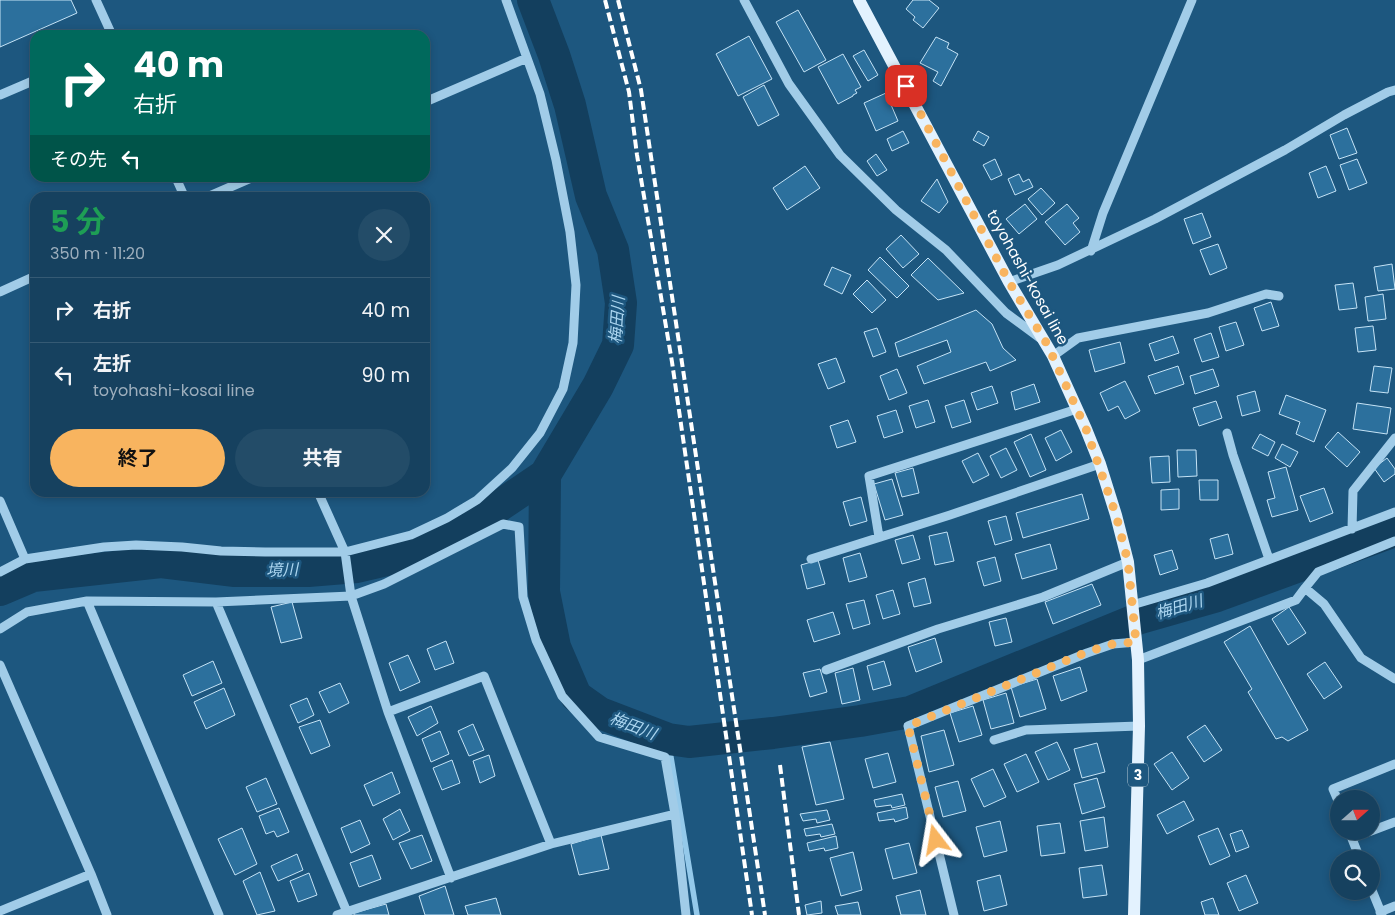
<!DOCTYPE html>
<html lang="ja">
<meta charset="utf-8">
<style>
body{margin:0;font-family:Poppins,"Noto Sans JP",sans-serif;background:#234c68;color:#f1f3f6;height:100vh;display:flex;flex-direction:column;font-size:19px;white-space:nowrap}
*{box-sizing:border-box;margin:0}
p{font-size:16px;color:#9eafbd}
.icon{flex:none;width:28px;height:28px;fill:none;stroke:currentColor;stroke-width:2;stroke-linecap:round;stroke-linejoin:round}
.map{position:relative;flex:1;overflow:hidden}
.drawer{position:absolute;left:30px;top:192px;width:400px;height:305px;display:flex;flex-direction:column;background:#16415f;border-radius:15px;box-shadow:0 2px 8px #0003,0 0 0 1px #355a74}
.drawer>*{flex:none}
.top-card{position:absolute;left:30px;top:30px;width:400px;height:152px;border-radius:15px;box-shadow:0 2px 8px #0003,0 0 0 1px #355a74;background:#00695c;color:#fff;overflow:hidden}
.needle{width:32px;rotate:69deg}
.fabs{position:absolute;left:1330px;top:790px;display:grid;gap:10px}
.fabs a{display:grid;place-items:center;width:50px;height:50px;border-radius:50%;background:#16415f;box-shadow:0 2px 8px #0003,0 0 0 1px #355a74;font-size:25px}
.pin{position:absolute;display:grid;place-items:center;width:42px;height:42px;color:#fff;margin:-21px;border-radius:10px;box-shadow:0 2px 8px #0006}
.me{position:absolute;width:55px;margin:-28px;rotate:346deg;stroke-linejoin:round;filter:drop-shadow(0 0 4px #0008)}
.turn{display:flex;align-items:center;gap:18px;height:105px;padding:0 20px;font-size:22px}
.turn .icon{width:65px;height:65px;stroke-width:2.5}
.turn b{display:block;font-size:35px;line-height:42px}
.then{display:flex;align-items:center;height:48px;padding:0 20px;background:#0003;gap:10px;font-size:19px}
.round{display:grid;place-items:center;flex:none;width:52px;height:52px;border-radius:26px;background:#234c68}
.overview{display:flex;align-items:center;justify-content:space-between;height:85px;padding:0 20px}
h1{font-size:30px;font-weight:700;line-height:38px;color:#1e9e55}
.primary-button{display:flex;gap:10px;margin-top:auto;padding:10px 20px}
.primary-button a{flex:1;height:58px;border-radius:30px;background:#f8b45f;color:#111;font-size:20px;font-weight:700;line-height:58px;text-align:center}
.primary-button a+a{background:#234c68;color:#f1f3f6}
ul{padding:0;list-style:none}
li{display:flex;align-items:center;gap:15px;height:65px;padding:0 20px;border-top:1px solid #355a74}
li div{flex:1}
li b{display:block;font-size:19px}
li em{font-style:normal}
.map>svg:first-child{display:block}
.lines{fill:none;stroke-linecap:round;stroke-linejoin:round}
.stream{stroke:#94c9ea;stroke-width:5.5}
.river{stroke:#133f5e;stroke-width:32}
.building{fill:#2c709d;stroke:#c5e3f6}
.minor{stroke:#a1cce8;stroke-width:9}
.major{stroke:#e3f2fe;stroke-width:12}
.rail{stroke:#fff;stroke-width:4;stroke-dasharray:9 4;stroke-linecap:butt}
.route{stroke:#f8b45f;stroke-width:9;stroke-dasharray:0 16.2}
.labels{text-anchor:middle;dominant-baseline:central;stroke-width:5;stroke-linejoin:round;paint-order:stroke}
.shield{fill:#1d577f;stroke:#bbcdd9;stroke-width:1}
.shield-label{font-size:14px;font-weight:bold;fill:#fff}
.street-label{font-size:15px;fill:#fff;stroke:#1d577f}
.water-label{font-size:16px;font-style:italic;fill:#acd6f0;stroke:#1d577f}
</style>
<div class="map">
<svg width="1395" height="915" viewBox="0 0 1395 915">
<rect width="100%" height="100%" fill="#1d577f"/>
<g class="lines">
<!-- stream -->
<path class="stream" d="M668,739L697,915"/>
<!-- river -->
<path class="river" d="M533,0L554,55L570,105L591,196L613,250L621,303L618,345L598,386L545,475L544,592L555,647L576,696L600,713L668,739L689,742L773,733L860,721L910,712L1140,618L1217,596L1395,531
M0,590L33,576L161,562L235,571H308L357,567L400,557L443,541L471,525L545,475"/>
</g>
<!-- building -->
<path class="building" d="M0,0H71L77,13L0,47Z
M913,0H929L939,8L923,28L913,20L915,17L906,9Z
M798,10L826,60L804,72L776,22Z
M749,36L772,79L738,96L716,54Z
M936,37L949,43L947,48L958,54L941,86L933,81L938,72L920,63Z
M864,50L878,75L868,81L853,56Z
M843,54L861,87L855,90L857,93L853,95V96L838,104L818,67Z
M764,85L779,115L758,126L743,97Z
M886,93L898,121L876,131L864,103Z
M1347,128L1357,153L1339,159L1330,135Z
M903,131L909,143L892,151L887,139Z
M978,131L989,137L984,146L973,140Z
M876,154L887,170L877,176L867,161Z
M995,159L1002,175L991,180L983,165Z
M1357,159L1367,183L1349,190L1340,165Z
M805,166L820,188L787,210L773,188Z
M1326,166L1336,191L1318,198L1309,173Z
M1019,174L1023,182L1029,179L1033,187L1015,195L1008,179Z
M937,179L948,202L939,213L921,201Z
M1041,188L1055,203L1042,215L1028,199Z
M1025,204L1037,219L1019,234L1006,219Z
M1067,204L1079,218L1073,223L1080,232L1065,245L1045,222Z
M1202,213L1211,237L1193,244L1184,219Z
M901,235L919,254L903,268L886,249Z
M1218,244L1227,268L1210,275L1200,250Z
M880,257L909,286L897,298L868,270Z
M928,258L964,293L938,300L911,275Z
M1392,264L1395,289L1378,291L1374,267Z
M832,267L851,275L842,294L824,285Z
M867,280L886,300L872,313L853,294Z
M1353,283L1357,308L1339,310L1335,285Z
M1383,294L1386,319L1368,321L1365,297Z
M1271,302L1279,326L1262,331L1254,308Z
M976,310L992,324L1003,348L1016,360L990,371L986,362L924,384L917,366L951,352L947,340L899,357L895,343Z
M1236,322L1244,345L1226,351L1219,327Z
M1373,326L1376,350L1358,352L1355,328Z
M877,328L886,352L873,357L864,332Z
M1211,333L1219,357L1202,362L1194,339Z
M1173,336L1179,353L1155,361L1149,344Z
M1120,342L1125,363L1095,372L1089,350Z
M836,358L845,382L828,389L818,364Z
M1178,366L1184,384L1155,394L1148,376Z
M1374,366L1392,368L1388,393L1370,391Z
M897,369L907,393L889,400L880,376Z
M1213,369L1219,386L1195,394L1190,376Z
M1125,381L1140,411L1125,419L1118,406L1108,411L1100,393Z
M1034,384L1040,402L1015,410L1011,392Z
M992,386L998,403L977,410L971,393Z
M1255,391L1260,411L1242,416L1237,396Z
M1286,395L1326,410L1314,442L1296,434L1300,422L1279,414Z
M928,400L935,422L916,428L909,406Z
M964,400L971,422L952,428L945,406Z
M1216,401L1222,418L1199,426L1193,408Z
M1357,403L1391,408L1387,434L1353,429Z
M896,410L903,432L884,438L877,416Z
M848,420L856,442L837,448L830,426Z
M1061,430L1072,452L1056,461L1045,438Z
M1338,432L1360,452L1347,467L1325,447Z
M1031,434L1046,470L1030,477L1014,442Z
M1260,434L1275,442L1268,456L1252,448Z
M1282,444L1298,452L1290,467L1275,458Z
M1006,448L1017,470L1001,478L990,456Z
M1177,450H1196L1197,476L1178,477Z
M978,453L989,475L973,483L962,461Z
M1169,456L1170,482L1152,483L1150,457Z
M1387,458L1395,469V474L1384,482L1374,468Z
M1286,467L1298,510L1272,517L1267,500L1275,498L1268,472Z
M913,468L919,493L902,497L895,473Z
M892,479L903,515L885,520L874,484Z
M1199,480H1218V500H1200Z
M1324,488L1333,513L1310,522L1300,496Z
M1179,489V509L1161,510V490Z
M1082,494L1089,519L1023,538L1016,513Z
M861,497L867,521L850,526L843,502Z
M1006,516L1012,540L995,545L988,521Z
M947,532L954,561L935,565L929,536Z
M1228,534L1233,554L1215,559L1210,539Z
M913,535L920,559L902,564L895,540Z
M1050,544L1057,569L1022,579L1015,554Z
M1172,550L1178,569L1160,575L1154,555Z
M860,553L867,577L849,582L843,558Z
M995,557L1001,581L984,586L977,562Z
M818,560L825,584L807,589L801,565Z
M925,578L931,603L914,607L908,583Z
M1092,584L1101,605L1053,624L1045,602Z
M893,590L900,614L883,619L876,595Z
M864,600L870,624L853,629L846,604Z
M292,602L302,638L281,643L271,607Z
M1289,607L1306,633L1288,645L1272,619Z
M833,612L840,634L814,642L807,620Z
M1006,618L1012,642L995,646L989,622Z
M1250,626L1308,730L1288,741L1282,737L1276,739L1248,692L1252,689L1224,642Z
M935,638L942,662L916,672L908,647Z
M446,641L454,663L435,670L427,649Z
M408,655L420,682L400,691L389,663Z
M213,661L222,683L192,696L183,675Z
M884,661L891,685L873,690L867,666Z
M1325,662L1342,687L1324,699L1307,674Z
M1080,667L1087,691L1061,701L1053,676Z
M853,668L860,700L842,704L835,673Z
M820,669L827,692L810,697L803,673Z
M1037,679L1046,709L1020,717L1011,687Z
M340,683L349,703L329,713L319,692Z
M224,688L235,715L206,729L194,702Z
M1006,693L1014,723L991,729L983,700Z
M307,698L314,715L298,723L290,705Z
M431,706L438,723L417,736L408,717Z
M973,706L982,735L959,742L950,713Z
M320,720L330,746L311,754L299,727Z
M473,724L484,750L469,756L458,731Z
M1205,725L1222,750L1204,762L1187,737Z
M944,730L954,765L929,772L921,736Z
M440,731L449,754L431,762L422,739Z
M830,742L844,799L816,805L802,747Z
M1057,742L1070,770L1048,780L1035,752Z
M1097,743L1105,772L1082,778L1074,749Z
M1172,752L1189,778L1172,790L1154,764Z
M888,753L896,782L873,788L865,759Z
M1026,754L1039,782L1017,792L1004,764Z
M489,755L495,776L480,783L473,761Z
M452,760L460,783L442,790L433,768Z
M993,769L1006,797L984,807L971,779Z
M392,772L400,793L373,806L364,785Z
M266,778L277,804L257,812L246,787Z
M1097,778L1105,807L1082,814L1074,784Z
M958,781L966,811L943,817L935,787Z
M902,794L905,805L892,808L891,805L876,807L874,800Z
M1184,801L1194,820L1167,834L1157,815Z
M906,807L908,818L895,822L894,819L879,821L877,813Z
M279,808L289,832L277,837L274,831L266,834L259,816Z
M400,809L410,831L393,840L383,819Z
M827,810L830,820L817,823L816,819L803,821L800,814Z
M1104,817L1108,847L1085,851L1080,821Z
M360,820L370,844L351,853L341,828Z
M1000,821L1007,851L984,857L976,827Z
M1060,823L1065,853L1041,856L1037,826Z
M832,824L835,834L821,837L820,834L806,836L804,829Z
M242,828L257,864L235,875L218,839Z
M1218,828L1230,856L1210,865L1198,836Z
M1242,830L1249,847L1236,852L1230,834Z
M422,835L432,861L411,869L399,843Z
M601,835L609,869L579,875L571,844Z
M836,836L838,848L825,851L824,848L809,851L807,843Z
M909,843L917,873L893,879L885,849Z
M853,852L862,890L841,896L830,858Z
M297,854L303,870L278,881L271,866Z
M372,855L381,879L359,887L350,863Z
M1102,865L1107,895L1083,898L1079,868Z
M260,872L275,911L257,915L243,881Z
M309,873L317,895L298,902L290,881Z
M1000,875L1007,905L984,911L977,881Z
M1246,875L1258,903L1239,911L1227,883Z
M445,886L454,915H425L419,896Z
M920,890L926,915H901L896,896Z
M496,898L501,915H468L465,906Z
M1213,898L1219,915H1205L1201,902Z
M821,901L822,913L807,915L805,905Z
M858,902L861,915H838L835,906Z
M386,904L389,915H354V913Z"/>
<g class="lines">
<!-- minor -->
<path class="minor" d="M96,0L112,35
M744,0L789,84L840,155L896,210L946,250L1006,313L1040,338
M0,95L35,80
M425,102L527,58L506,0
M176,178L185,198
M205,198L251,178
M1091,251L1103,213L1192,0
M1009,282L1058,265L1155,219L1285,150L1344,115L1388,92L1395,90
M0,292L35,276
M1053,356L1078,338L1208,313L1266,294L1279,296
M1227,433L1233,455L1269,559
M318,492L345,552L351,596L388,712L451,878
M0,501L25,559
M1352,529L1353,491L1395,438
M879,537L869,476L1077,409
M811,559L950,515L1100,464
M0,572L25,559L104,547L136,545L182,547L221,551L265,552H345L411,535L447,518L477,500L512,468L540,433L563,389L573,343L576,285L570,232L556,160L540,94L527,58
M1305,588L1318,572L1395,541
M87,601L219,915
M216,602L347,912
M1132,605L1207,583L1395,512
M0,629L27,612L87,601L216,602L351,596L384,584L503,524L519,527L523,597L536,640L562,696L599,737L665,757L675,814L686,915
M1138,660L1296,600L1305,588L1324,604L1361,658L1395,679
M0,665L91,874L107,915
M826,670L938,629L1043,597L1128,562
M388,712L484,676L551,844
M994,740L1026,730L1139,726
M1339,803L1333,789L1395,764
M1349,831L1360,859
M1371,831L1395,822
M1352,838L1371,831
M1371,888L1382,915
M0,911L91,874
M1380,912L1395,906
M337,915L551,844L675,814
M954,915L908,726L1087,653L1113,644L1136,642"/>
<!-- major -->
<path class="major" d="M859,0L1009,282L1053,356L1086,429L1100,464L1116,515L1128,562L1138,660L1139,726L1134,915"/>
<!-- rail -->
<path class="rail" d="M605,0L629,92L637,155L672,362L752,915
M618,0L641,90L765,915
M780,765L799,915"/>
</g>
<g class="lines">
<!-- route -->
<path class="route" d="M906,86L1009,282L1047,344L1086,429L1116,515L1128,562L1136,642L1113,644L1087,652L908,726L936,840"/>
</g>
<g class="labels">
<!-- shield labels -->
<rect class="shield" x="1128" y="763.5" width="20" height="23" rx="4"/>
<g class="shield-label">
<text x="1138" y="775">3</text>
</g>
<!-- street labels -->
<g class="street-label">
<text transform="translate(1028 277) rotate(61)">toyohashi-kosai line</text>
</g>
<!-- water labels -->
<g class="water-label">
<text transform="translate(617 320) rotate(-86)">梅田川</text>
<text transform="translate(282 570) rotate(-2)">境川</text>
<text transform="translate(1179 607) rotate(-16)">梅田川</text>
<text transform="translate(633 726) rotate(21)">梅田川</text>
</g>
</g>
</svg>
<div class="fabs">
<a><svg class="needle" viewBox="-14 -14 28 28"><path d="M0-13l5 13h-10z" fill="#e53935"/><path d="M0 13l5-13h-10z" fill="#9eafbd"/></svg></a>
<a><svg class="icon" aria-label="search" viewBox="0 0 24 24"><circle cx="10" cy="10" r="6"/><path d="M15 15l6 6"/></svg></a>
</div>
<div class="pin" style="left:906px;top:86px;background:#d93025"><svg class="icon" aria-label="arrive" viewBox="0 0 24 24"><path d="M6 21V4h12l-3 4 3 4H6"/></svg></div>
<svg class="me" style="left:936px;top:840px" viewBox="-20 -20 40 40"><path d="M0-17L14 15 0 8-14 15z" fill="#f8b45f" stroke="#fff" stroke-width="4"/></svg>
<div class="top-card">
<div class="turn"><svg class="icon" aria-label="right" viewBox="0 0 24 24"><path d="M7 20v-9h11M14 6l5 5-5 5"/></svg><div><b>40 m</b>右折</div></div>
<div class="then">その先<svg class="icon" aria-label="left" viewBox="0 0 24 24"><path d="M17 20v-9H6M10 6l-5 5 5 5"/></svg></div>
</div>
<section class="drawer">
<div class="overview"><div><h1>5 分</h1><p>350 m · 11:20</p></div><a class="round"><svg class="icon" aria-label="close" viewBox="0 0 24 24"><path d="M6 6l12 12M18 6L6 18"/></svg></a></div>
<ul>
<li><svg class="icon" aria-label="right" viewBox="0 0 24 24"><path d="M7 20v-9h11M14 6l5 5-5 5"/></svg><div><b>右折</b></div><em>40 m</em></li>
<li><svg class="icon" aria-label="left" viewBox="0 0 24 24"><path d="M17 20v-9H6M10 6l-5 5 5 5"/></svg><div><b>左折</b><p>toyohashi-kosai line</p></div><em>90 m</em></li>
</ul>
<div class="primary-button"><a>終了</a><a>共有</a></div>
</section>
</div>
